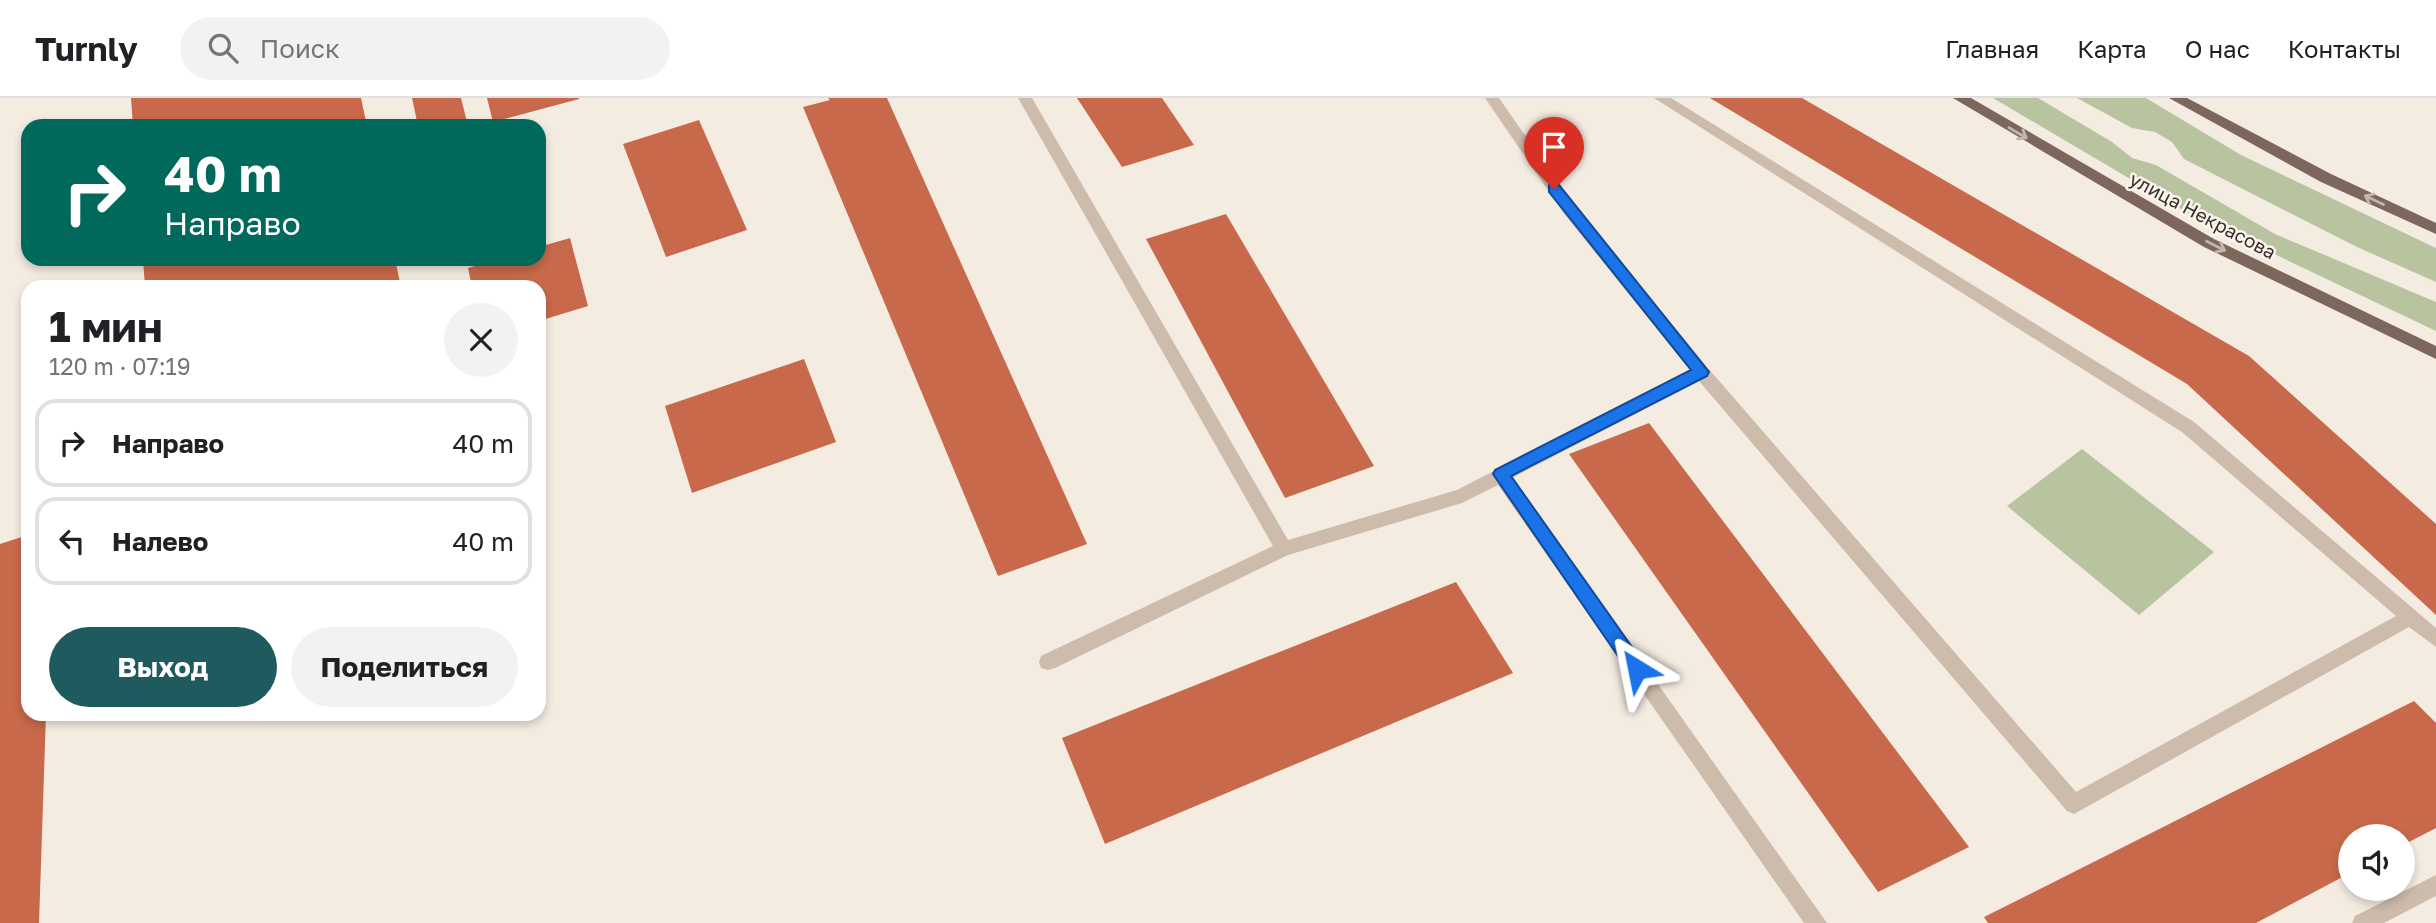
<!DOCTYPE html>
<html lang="ru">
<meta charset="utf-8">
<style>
body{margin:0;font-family:"Golos Text",sans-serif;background:#f2f2f2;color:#202124;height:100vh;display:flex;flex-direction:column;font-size:26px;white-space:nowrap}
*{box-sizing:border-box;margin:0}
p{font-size:23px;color:#757577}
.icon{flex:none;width:38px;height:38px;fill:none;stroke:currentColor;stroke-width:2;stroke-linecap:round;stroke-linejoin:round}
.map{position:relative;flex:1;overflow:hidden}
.details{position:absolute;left:21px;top:182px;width:525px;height:441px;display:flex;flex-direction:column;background:#fff;border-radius:21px;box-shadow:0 4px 10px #0003}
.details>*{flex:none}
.hud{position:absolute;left:21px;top:21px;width:525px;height:147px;border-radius:21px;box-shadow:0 4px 10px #0003;background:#00695c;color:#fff;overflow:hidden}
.controls{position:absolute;left:2338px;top:726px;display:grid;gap:14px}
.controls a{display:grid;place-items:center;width:77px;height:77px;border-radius:50%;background:#fff;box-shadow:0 4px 10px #0003;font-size:35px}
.pin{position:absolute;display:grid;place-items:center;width:60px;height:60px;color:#fff;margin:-72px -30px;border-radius:50% 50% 50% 0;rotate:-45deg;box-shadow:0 0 7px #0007}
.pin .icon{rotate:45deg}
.me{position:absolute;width:77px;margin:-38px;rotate:325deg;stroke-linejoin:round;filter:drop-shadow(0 0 5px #0008)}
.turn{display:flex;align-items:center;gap:24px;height:147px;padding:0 28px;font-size:32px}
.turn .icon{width:91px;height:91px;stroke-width:2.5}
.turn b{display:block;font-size:49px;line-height:60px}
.round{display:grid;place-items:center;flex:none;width:74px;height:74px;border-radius:37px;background:#f2f2f2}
.summary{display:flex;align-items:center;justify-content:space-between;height:119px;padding:0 28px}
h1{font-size:42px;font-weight:700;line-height:52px}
.cta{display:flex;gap:14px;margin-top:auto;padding:14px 28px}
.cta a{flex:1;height:80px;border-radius:42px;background:#1f5a5e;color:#fff;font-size:28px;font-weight:700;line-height:80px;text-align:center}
.cta a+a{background:#f2f2f2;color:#202124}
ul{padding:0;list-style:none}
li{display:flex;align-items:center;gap:21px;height:88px;margin:0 14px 10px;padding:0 14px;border:4px solid #e0e0e0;border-radius:21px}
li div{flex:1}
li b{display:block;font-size:26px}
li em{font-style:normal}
header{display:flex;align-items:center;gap:42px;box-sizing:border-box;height:98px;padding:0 35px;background:#fff;border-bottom:2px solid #e0e0e0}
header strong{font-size:33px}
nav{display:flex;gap:38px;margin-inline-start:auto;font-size:24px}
.search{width:490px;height:63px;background:#f2f2f2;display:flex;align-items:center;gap:18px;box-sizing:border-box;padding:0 24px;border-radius:38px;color:#757577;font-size:26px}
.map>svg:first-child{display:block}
.green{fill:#b8c4a0}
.building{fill:#c8694b}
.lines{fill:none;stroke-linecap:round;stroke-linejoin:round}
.minor{fill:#cdbbac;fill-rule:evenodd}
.major{fill:#7d675c;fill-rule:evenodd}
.oneway{stroke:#c2b5ac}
.route{fill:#1a73e8;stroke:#114b97;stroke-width:2}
.labels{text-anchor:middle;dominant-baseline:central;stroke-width:5;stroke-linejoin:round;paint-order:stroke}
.street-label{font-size:19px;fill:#3b302b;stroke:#fbf5ee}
</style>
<header>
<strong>Turnly</strong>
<div class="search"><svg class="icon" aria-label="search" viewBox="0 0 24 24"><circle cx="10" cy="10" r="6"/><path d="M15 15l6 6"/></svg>Поиск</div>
<nav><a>Главная</a><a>Карта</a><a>О нас</a><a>Контакты</a></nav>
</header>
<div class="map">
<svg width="2436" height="825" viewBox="0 0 2436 825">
<rect width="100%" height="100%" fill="#f4ebe1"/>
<!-- green -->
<path class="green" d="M1993,0H2038L2112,44L2132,60L2156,67L2275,136L2436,204V233L2188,115Z
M2077,0H2146L2241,57L2436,150V184L2357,149L2184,61L2172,44L2155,34L2132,30Z
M2082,351L2214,454L2139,517L2007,408Z"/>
<!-- building -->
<path class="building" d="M131,0H361L367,28H133Z
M412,0H461L468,28H418Z
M487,0H579V1L493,24Z
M828,0H887L1087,446L998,478L803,9L830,2Z
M1077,0H1162L1194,47L1122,69Z
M1710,0H1802L2249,258L2436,426V517L2187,286Z
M699,22L747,132L666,159L623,46Z
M1226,116L1374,368L1285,400L1146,141Z
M570,140L588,208L539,223V189H472L468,170L499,161H539V149Z
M143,161H395L401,189H145Z
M804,261L836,344L692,395L665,308Z
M1649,325L1969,749L1878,794L1569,356Z
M28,437V616H46L39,825H0V446Z
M1456,484L1513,575L1105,746L1062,640Z
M2414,603L2436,625V730L2403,747V738H2350V775L2256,825H1988L1984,819Z"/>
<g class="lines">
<!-- minor -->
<path class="minor" d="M1018,0H1032L1288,442L1457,392L1690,272L1565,117L1485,0H1499L1575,109L1707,269L2076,694L2396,518L2182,334L1654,0H1671L2194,324L2436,530V549L2409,529L2074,716L2067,713L1699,283L1512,380L1827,825H1804L1498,387L1462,405L1288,457L1055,570L1048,572L1041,570L1039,564L1041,558L1273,448Z
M2436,777V798L2384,825H2352L2355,818Z"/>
<!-- major -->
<path class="major" d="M1953,0H1971L2214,141L2436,248V261L2204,149Z
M2169,0H2187L2331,76L2436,125V136L2321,84Z"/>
</g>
<!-- one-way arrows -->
<defs><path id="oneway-shaft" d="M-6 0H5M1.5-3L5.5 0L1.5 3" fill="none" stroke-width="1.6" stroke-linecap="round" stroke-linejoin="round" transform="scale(1.75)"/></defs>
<g class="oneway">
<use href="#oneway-shaft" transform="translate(2018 35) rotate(31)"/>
<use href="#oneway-shaft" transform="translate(2374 102) rotate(-155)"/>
<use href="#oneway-shaft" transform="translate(2216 148) rotate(27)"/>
</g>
<!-- route -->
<path class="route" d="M1554,86L1559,87L1709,274L1707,278L1511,378L1644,566L1646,571L1644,577L1637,579L1631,577L1493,376L1495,372L1691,272L1549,94V87Z"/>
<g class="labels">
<!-- street labels -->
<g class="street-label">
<text transform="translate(2203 117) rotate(28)">улица Некрасова</text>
</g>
</g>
</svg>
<div class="controls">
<a><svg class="icon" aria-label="sound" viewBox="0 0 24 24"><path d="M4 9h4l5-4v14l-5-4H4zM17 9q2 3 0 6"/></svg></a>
</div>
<div class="pin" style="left:1554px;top:91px;background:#d93025"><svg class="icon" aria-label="arrive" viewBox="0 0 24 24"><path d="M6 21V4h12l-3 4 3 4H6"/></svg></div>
<svg class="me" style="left:1637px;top:571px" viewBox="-20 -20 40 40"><path d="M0-17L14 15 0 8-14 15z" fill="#1a73e8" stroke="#fff" stroke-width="4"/></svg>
<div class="hud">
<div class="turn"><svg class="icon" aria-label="right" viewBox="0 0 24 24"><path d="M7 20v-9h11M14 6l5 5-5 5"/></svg><div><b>40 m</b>Направо</div></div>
</div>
<section class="details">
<div class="summary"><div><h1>1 мин</h1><p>120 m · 07:19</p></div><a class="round"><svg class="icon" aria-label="close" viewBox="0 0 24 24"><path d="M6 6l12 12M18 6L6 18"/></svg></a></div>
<ul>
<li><svg class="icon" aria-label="right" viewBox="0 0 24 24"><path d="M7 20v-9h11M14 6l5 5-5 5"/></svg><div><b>Направо</b></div><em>40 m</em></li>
<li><svg class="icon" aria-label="left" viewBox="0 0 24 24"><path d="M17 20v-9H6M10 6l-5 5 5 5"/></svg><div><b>Налево</b></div><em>40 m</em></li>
</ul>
<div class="cta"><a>Выход</a><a>Поделиться</a></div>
</section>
</div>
